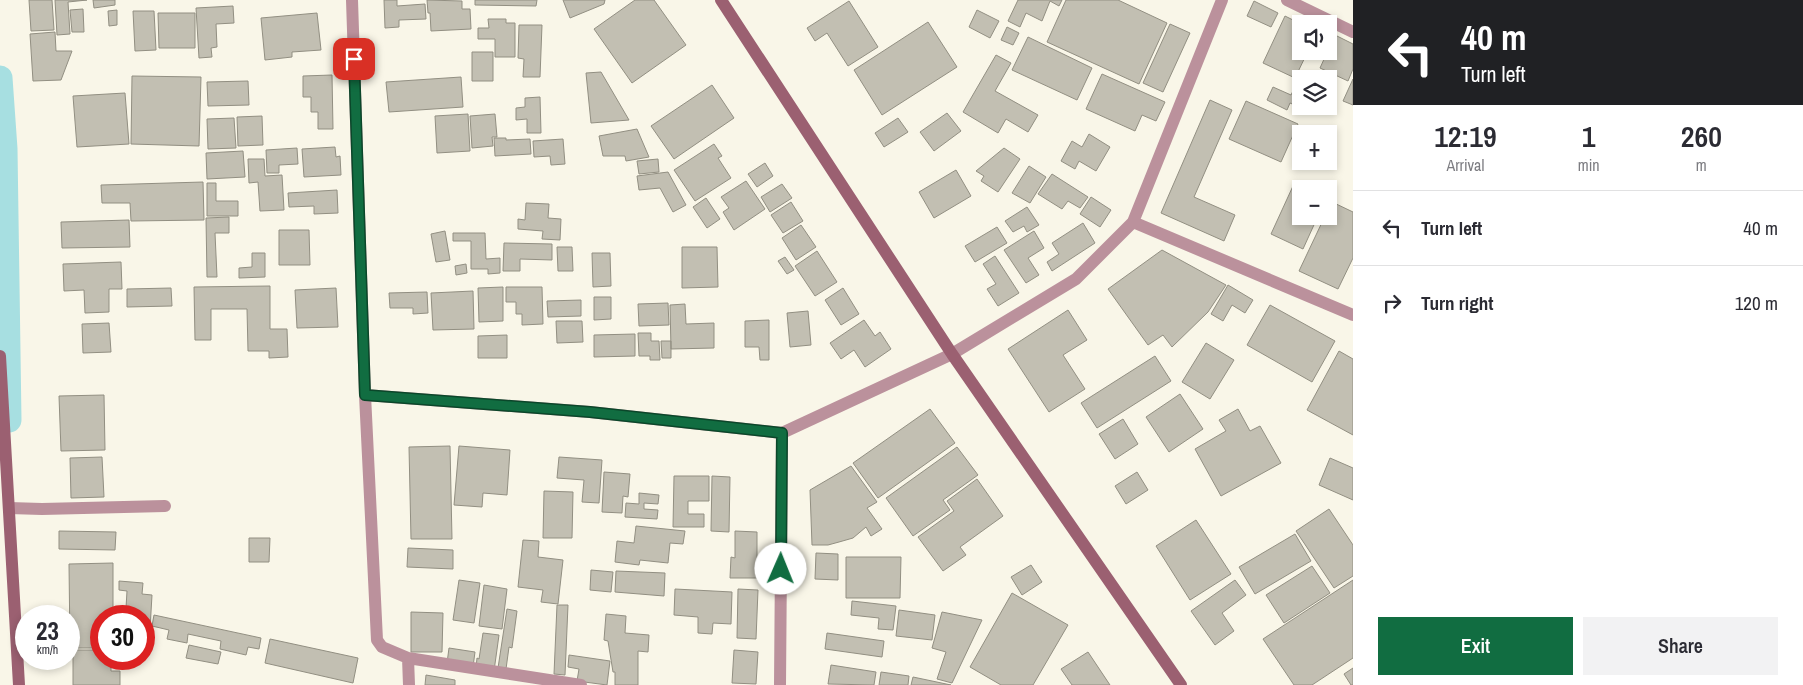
<!DOCTYPE html>
<meta charset="utf-8">
<style>
body{margin:0;font-family:"Archivo Narrow",sans-serif;background:#f2f2f3;color:#2b2b33;height:100vh;display:flex;flex-direction:column;font-size:19px;white-space:nowrap}
*{box-sizing:border-box;margin:0}
p{font-size:16px;color:#7c7c81}
.icon{flex:none;width:28px;height:28px;fill:none;stroke:currentColor;stroke-width:2;stroke-linecap:round;stroke-linejoin:round}
.map{position:relative;flex:1;overflow:hidden}
.sheet{display:flex;flex-direction:column;background:#fff;width:450px}
.sheet>*{flex:none}
.banner{background:#202124;color:#fff;overflow:hidden}
.controls{position:absolute;left:1292px;top:15px;display:grid;gap:10px}
.controls a{display:grid;place-items:center;width:45px;height:45px;border-radius:0px;background:#fff;box-shadow:0 2px 8px #0003;font-size:25px}
.speed{position:absolute;left:15px;top:605px;display:flex;gap:10px;font-size:25px;font-weight:700;text-align:center}
.speed>*{display:grid;place-content:center;width:65px;height:65px;border-radius:50%;background:#fff;box-shadow:0 2px 8px #0003;line-height:1}
.speed small{font-size:12px;font-weight:400}
.speed .limit{border:8px solid #d22;background:#fff;color:#111}
.pin{position:absolute;display:grid;place-items:center;width:42px;height:42px;color:#fff;margin:-21px;border-radius:10px;box-shadow:0 2px 8px #0006}
.me{position:absolute;width:55px;margin:-28px;rotate:1deg;stroke-linejoin:round;filter:drop-shadow(0 0 4px #0008)}
.turn{display:flex;align-items:center;gap:18px;height:105px;padding:0 25px;font-size:22px}
.turn .icon{width:65px;height:65px;stroke-width:2.5}
.turn b{display:block;font-size:35px;line-height:42px}
.eta{display:flex;justify-content:space-evenly;align-items:center;height:85px;text-align:center}
.eta b{font-size:30px;font-weight:600;line-height:35px}
.primary-button{display:flex;gap:10px;margin-top:auto;padding:10px 25px}
.primary-button a{flex:1;height:58px;border-radius:0px;background:#116d41;color:#fff;font-size:20px;font-weight:600;line-height:58px;text-align:center}
.primary-button a+a{background:#f2f2f3;color:#2b2b33}
ul{padding:0;list-style:none}
li{display:flex;align-items:center;gap:15px;height:75px;padding:0 25px;border-top:1px solid #e1e1e2}
li div{flex:1}
li b{display:block;font-size:19px}
li em{font-style:normal}
main{display:flex;flex:1;min-height:0}
.map>svg:first-child{display:block}
.lines{fill:none;stroke-linecap:round;stroke-linejoin:round}
.canal{stroke:#a7dfe1;stroke-width:25}
.building{fill:#c2bfb2;stroke:#928f82}
.lane{stroke:#bb919c;stroke-width:12}
.street{stroke:#bb919c;stroke-width:12}
.secondary{stroke:#9b6071;stroke-width:12}
.route-casing{stroke:#0b472a;stroke-width:12}
.route{stroke:#116d41;stroke-width:9}
</style>
<main>
<div class="map">
<svg width="1353" height="685" viewBox="0 0 1353 685">
<rect width="100%" height="100%" fill="#f9f6e8"/>
<g class="lines">
<!-- canal -->
<path class="canal" d="M0,78L5,149L9,420"/>
</g>
<!-- building -->
<path class="building" d="M29,0H52L54,30L31,31Z
M55,0H87L68,2L70,34L57,35Z
M93,0H115V5L94,8Z
M384,0H397V6L425,4L426,19L399,20V27L385,28Z
M427,0L462,1V9H470L471,29L431,31L430,13H428Z
M475,0H537L536,6L475,5Z
M563,0H605L604,4L570,18Z
M635,0H654L686,45L632,83L594,29Z
M1018,0H1062L1059,6L1050,1L1042,21L1026,13L1020,27L1008,21Z
M1066,0H1118L1167,23L1139,84L1047,42Z
M849,1L878,47L848,66L827,33L815,41L807,28Z
M1254,1L1278,13L1271,27L1247,16Z
M233,6L234,23L216,24L217,47L211,48L212,57L199,58L196,8Z
M83,9L84,32H72L70,10Z
M117,10V25L109,26L108,11Z
M977,10L999,21L990,38L969,27Z
M133,11H154L156,50L135,51Z
M158,13H195V48H159Z
M317,13L321,50L292,52V57L265,60L261,18Z
M1285,16L1301,24V51H1308L1295,78L1263,63Z
M488,19H506V23H515V57H495V39H478V28H489Z
M928,22L957,67L882,115L854,70Z
M1170,24L1190,33L1163,92L1143,83Z
M519,25H542L540,77H523L524,59L518,58Z
M1007,27L1019,33L1013,45L1001,40Z
M55,32L56,51H72L61,80L33,81L30,34Z
M1335,35L1353,44V69L1348,81L1320,68Z
M1028,37L1092,68L1077,100L1012,70Z
M472,52H493V81H472Z
M996,55L1011,63L995,91L1038,115L1028,132L1006,119L998,133L963,112Z
M601,72L629,120L591,123L586,73Z
M1102,74L1165,102L1156,121L1142,115L1135,131L1086,109Z
M332,75L333,129H318V112H311V97H303V76Z
M132,76L201,77L199,146L131,144Z
M461,77L463,107L389,112L386,82Z
M1353,79V105L1343,101Z
M248,81L249,105L208,106L207,82Z
M1298,81L1301,83V106H1308L1306,110L1290,103L1287,110L1267,100L1273,87L1291,95Z
M712,85L734,118L674,159L651,126Z
M125,93L129,144L77,147L73,96Z
M540,97L541,133H527V119L516,120V108L525,107V98Z
M1210,100L1232,110L1194,197L1235,215L1224,241L1161,213Z
M1246,101L1298,124L1281,162L1229,139Z
M947,113L961,131L934,151L920,132Z
M468,114L470,151L437,153L435,116Z
M495,114L497,137H492L493,146L472,148L470,116Z
M262,116L263,145L238,146L237,117Z
M234,118L236,148L208,149L207,119Z
M898,118L908,132L884,147L875,133Z
M637,129L649,157L626,161L625,156H603L599,136Z
M1089,134L1110,147L1096,171L1079,161L1075,169L1061,161L1072,141L1082,147Z
M494,138H506V140L530,139L531,154L495,156Z
M563,139L565,164L551,165L550,156L534,157L533,141Z
M714,144L722,156L718,158L731,178L695,201L674,170Z
M335,147L336,157L340,156L341,175L304,177L302,149Z
M297,148L298,164L279,165V173H267L266,150Z
M1004,148L1020,159L998,192L981,181L984,176L976,171Z
M243,151L245,177L207,179L206,153Z
M248,159H264L265,176L282,175L284,210L260,211L258,182L249,183Z
M658,159L659,172L639,174L637,161Z
M765,163L773,176L757,187L748,174Z
M1029,166L1046,177L1030,203L1012,193Z
M956,170L971,196L934,218L919,192Z
M668,172L686,205L673,212L660,188L639,190L637,176Z
M1052,174L1088,197L1080,208L1068,201L1062,209L1038,194Z
M746,181L765,209L734,230L723,212L729,208L721,197Z
M203,182L204,220L131,221L130,203H102L101,185Z
M207,183H216V201H238V216H207Z
M782,184L792,198L770,212L761,197Z
M1293,186L1301,190V216H1318L1303,249L1271,234Z
M337,190L338,213L314,214V206L289,207L288,193Z
M1091,197L1111,210L1100,227L1080,214Z
M706,198L720,219L707,228L693,207Z
M791,202L803,221L783,233L771,215Z
M1332,202L1353,212V258L1338,289L1299,271L1325,216H1329V208Z
M526,203L549,204L548,218L561,219L560,240L542,239L543,231L518,229V219L525,220Z
M1027,207L1039,225L1027,232L1024,226L1013,232L1005,221Z
M229,217V233H215L217,277H207L206,218Z
M129,220L130,247L62,248L61,222Z
M1083,223L1095,243L1052,271L1047,262L1059,254L1052,243Z
M801,225L816,247L796,260L782,238Z
M997,227L1007,243L975,262L965,246Z
M279,230H309L310,265H279Z
M445,231L450,260L436,262L431,234Z
M1034,231L1044,248L1028,258L1039,275L1026,283L1004,250Z
M453,233H485L486,259L500,258V273L488,274V269H471V241H453Z
M504,243L552,244V260L520,259V271H503Z
M557,247H572L573,271H558Z
M682,247H717L718,287L682,288Z
M1162,250L1226,285L1208,312L1172,347L1163,335L1148,345L1108,289Z
M817,251L837,282L815,296L795,266Z
M252,253H265V277L239,278V268L252,267Z
M592,253H610L611,286L593,287Z
M995,256L1019,293L998,306L987,289L996,284L983,264Z
M785,257L794,270L787,274L778,261Z
M121,262L122,289H109V312L85,313L84,290L64,291L63,264Z
M466,264L467,273L456,275L455,266Z
M1228,285L1253,300L1245,313L1232,305L1223,321L1211,314Z
M270,286V329H287L288,357L269,358V351H248L247,309H211V340H195L194,287Z
M503,287V321L479,322L478,288Z
M506,287H542L543,324L522,325V314H516V302H506Z
M171,288L172,306L127,307V289Z
M336,288L338,327L297,328L295,290Z
M843,288L859,314L841,325L825,300Z
M473,291L474,329L433,330L431,293Z
M427,292L428,313L413,314V308H390L389,293Z
M594,297H611V319L594,320Z
M581,300V316L548,317L547,301Z
M668,303L669,325L639,326L638,304Z
M685,304L686,324L714,323V348L671,349L670,305Z
M1270,305L1335,341L1312,382L1247,345Z
M1068,310L1087,340L1063,355L1085,389L1049,412L1008,349Z
M808,311L811,345L790,347L787,313Z
M769,320V360H760L759,347H745V321Z
M864,320L875,336L880,332L891,349L865,367L854,350L841,359L830,343Z
M556,321H582L583,342L557,343Z
M109,323L111,352L83,353L82,324Z
M638,333H651V341H659L660,360H650V356H639Z
M635,334V356L594,357V335Z
M507,335V358H478V336Z
M661,341H671V358H662Z
M1206,343L1234,360L1210,399L1182,382Z
M1339,351L1353,359V435L1307,410Z
M1155,356L1171,381L1097,428L1081,403Z
M1180,394L1203,429L1169,452L1146,417Z
M104,395L105,450L61,451L59,396Z
M930,409L955,443L878,498L853,463Z
M1238,409L1250,431L1260,426L1281,463L1221,496L1195,449L1226,431L1219,420Z
M1123,419L1138,444L1115,459L1099,434Z
M450,446L452,539H411L409,447Z
M459,446L510,450L507,495L483,493L482,507L454,505Z
M957,447L978,475L943,500L950,510L913,536L886,498Z
M102,457L104,497L71,498L70,458Z
M559,457L602,460L599,503L582,502L584,480L557,478Z
M1330,458L1353,468V500L1319,485Z
M851,466L877,502L867,508L882,529L871,536L866,527L853,538L839,542L828,545H812L810,490Z
M604,472L630,474L628,497L623,496L622,513L602,512Z
M1137,472L1148,490L1126,504L1115,486Z
M674,476H709V501H688V514H704V527H673Z
M712,476L730,477L729,532L711,531Z
M977,479L1003,516L960,547L966,555L943,571L918,537L954,511L947,501Z
M544,491L573,492L572,538H543Z
M639,493L659,495L658,504L644,503V509L658,510L657,519L625,517L626,503L639,504Z
M1329,509L1353,545V576L1334,588L1296,531Z
M1196,520L1231,574L1190,600L1156,546Z
M636,526L685,531L683,544L670,543L668,563L640,560L639,565L615,562L617,541L634,543Z
M59,531L116,532L115,550L59,549Z
M735,531L757,532V578H730L731,557L735,558Z
M1295,534L1311,561L1255,594L1239,567Z
M249,538H270L269,562H249Z
M523,540L539,541L538,557L563,560L558,604L541,602L543,590L518,587Z
M408,548L453,550V569L407,567Z
M816,553L838,554V580L815,579Z
M846,557H901L900,598H846Z
M113,563V616H101V648H70L69,564Z
M1031,565L1042,582L1022,595L1011,577Z
M1312,566L1330,593L1284,623L1266,595Z
M591,570L613,572L611,592L590,590Z
M616,571L665,573L664,596L615,592Z
M459,580L480,583L474,623L453,620Z
M1235,580L1246,595L1222,613L1234,631L1215,645L1191,611Z
M1353,580V658L1312,685H1294L1263,639Z
M119,581L143,583L142,594L152,595L150,629H144V616H116L117,608H126L127,591L119,590Z
M484,585L507,589L502,629L479,626Z
M675,589L732,592L731,624L713,623L712,634L698,633V617L674,615Z
M738,589L758,590L756,639L737,638Z
M1012,593L1068,625L1033,685H1001L970,667Z
M852,601L896,606L893,630L878,629L879,618L851,615Z
M557,605H568L565,675L554,674Z
M507,609L517,611L512,648L509,647L506,669L498,668Z
M899,610L935,615L932,640L896,636Z
M411,612L443,613L442,652H411Z
M942,612L982,620L952,683L937,679L946,652L932,648Z
M606,614L626,616L625,633L649,635L648,652L638,651V685H615V672H613L608,641L604,640Z
M154,615L261,638L259,649L248,647L246,655L220,649L221,641L188,634L187,643L167,639L169,630L152,626Z
M483,633L499,635L494,671L476,668L477,658L479,659Z
M827,633L884,641L882,657L825,649Z
M270,639L358,658L353,683L265,663Z
M189,645L221,652L218,664L186,658Z
M449,648L475,652L473,667L447,663Z
M73,650H101V659H111V671H120V685H73Z
M734,650L758,652L756,684L732,683Z
M1088,652L1110,685H1072L1061,669Z
M569,655L610,661L607,685L577,681L579,669L568,667Z
M831,665L876,672L874,685L828,684Z
M1353,668V685H1351L1344,674Z
M881,672L909,676L908,685H879Z
M426,675L455,680V685H425Z
M913,677L951,685H911Z"/>
<g class="lines">
<!-- lane -->
<path class="lane" d="M9,508L42,509L165,506"/>
<!-- street -->
<path class="street" d="M352,0L365,395L377,640L382,647L408,658L581,685
M1287,0L1353,32
M1133,222L1353,315
M365,395L590,412L782,433L952,354L1076,279L1133,222L1222,0
M408,658L409,685
M780,685L782,433"/>
<!-- secondary -->
<path class="secondary" d="M721,0L952,354L1181,685
M0,356L19,685"/>
</g>
<g class="lines">
<!-- route casing -->
<g class="route-casing">
<path id="route" d="M354,59L365,395L590,412L782,433L781,569"/>
</g>
<!-- route -->
<use href="#route" class="route"/>
</g>
</svg>
<div class="controls">
<a><svg class="icon" aria-label="sound" viewBox="0 0 24 24"><path d="M4 9h4l5-4v14l-5-4H4zM17 9q2 3 0 6"/></svg></a>
<a><svg class="icon" aria-label="layers" viewBox="0 0 24 24"><path d="M12 4l9 5-9 5-9-5zM3 14l9 5 9-5"/></svg></a>
<a>+</a>
<a>−</a>
</div>
<div class="speed"><div>23<small>km/h</small></div><div class="limit">30</div></div>
<div class="pin" style="left:354px;top:59px;background:#d93025"><svg class="icon" aria-label="arrive" viewBox="0 0 24 24"><path d="M6 21V4h12l-3 4 3 4H6"/></svg></div>
<svg class="me" style="left:781px;top:569px" viewBox="-20 -20 40 40"><circle r="19" fill="#fff"/><path d="M0-13L10 11 0 6-10 11z" fill="#116d41"/></svg>
</div>
<section class="sheet">
<div class="banner">
<div class="turn"><svg class="icon" aria-label="left" viewBox="0 0 24 24"><path d="M17 20v-9H6M10 6l-5 5 5 5"/></svg><div><b>40 m</b>Turn left</div></div>
</div>
<div class="eta">
<div><b>12:19</b><p>Arrival</p></div>
<div><b>1</b><p>min</p></div>
<div><b>260</b><p>m</p></div>
</div>
<ul>
<li><svg class="icon" aria-label="left" viewBox="0 0 24 24"><path d="M17 20v-9H6M10 6l-5 5 5 5"/></svg><div><b>Turn left</b></div><em>40 m</em></li>
<li><svg class="icon" aria-label="right" viewBox="0 0 24 24"><path d="M7 20v-9h11M14 6l5 5-5 5"/></svg><div><b>Turn right</b></div><em>120 m</em></li>
</ul>
<div class="primary-button"><a>Exit</a><a>Share</a></div>
</section>
</main>
